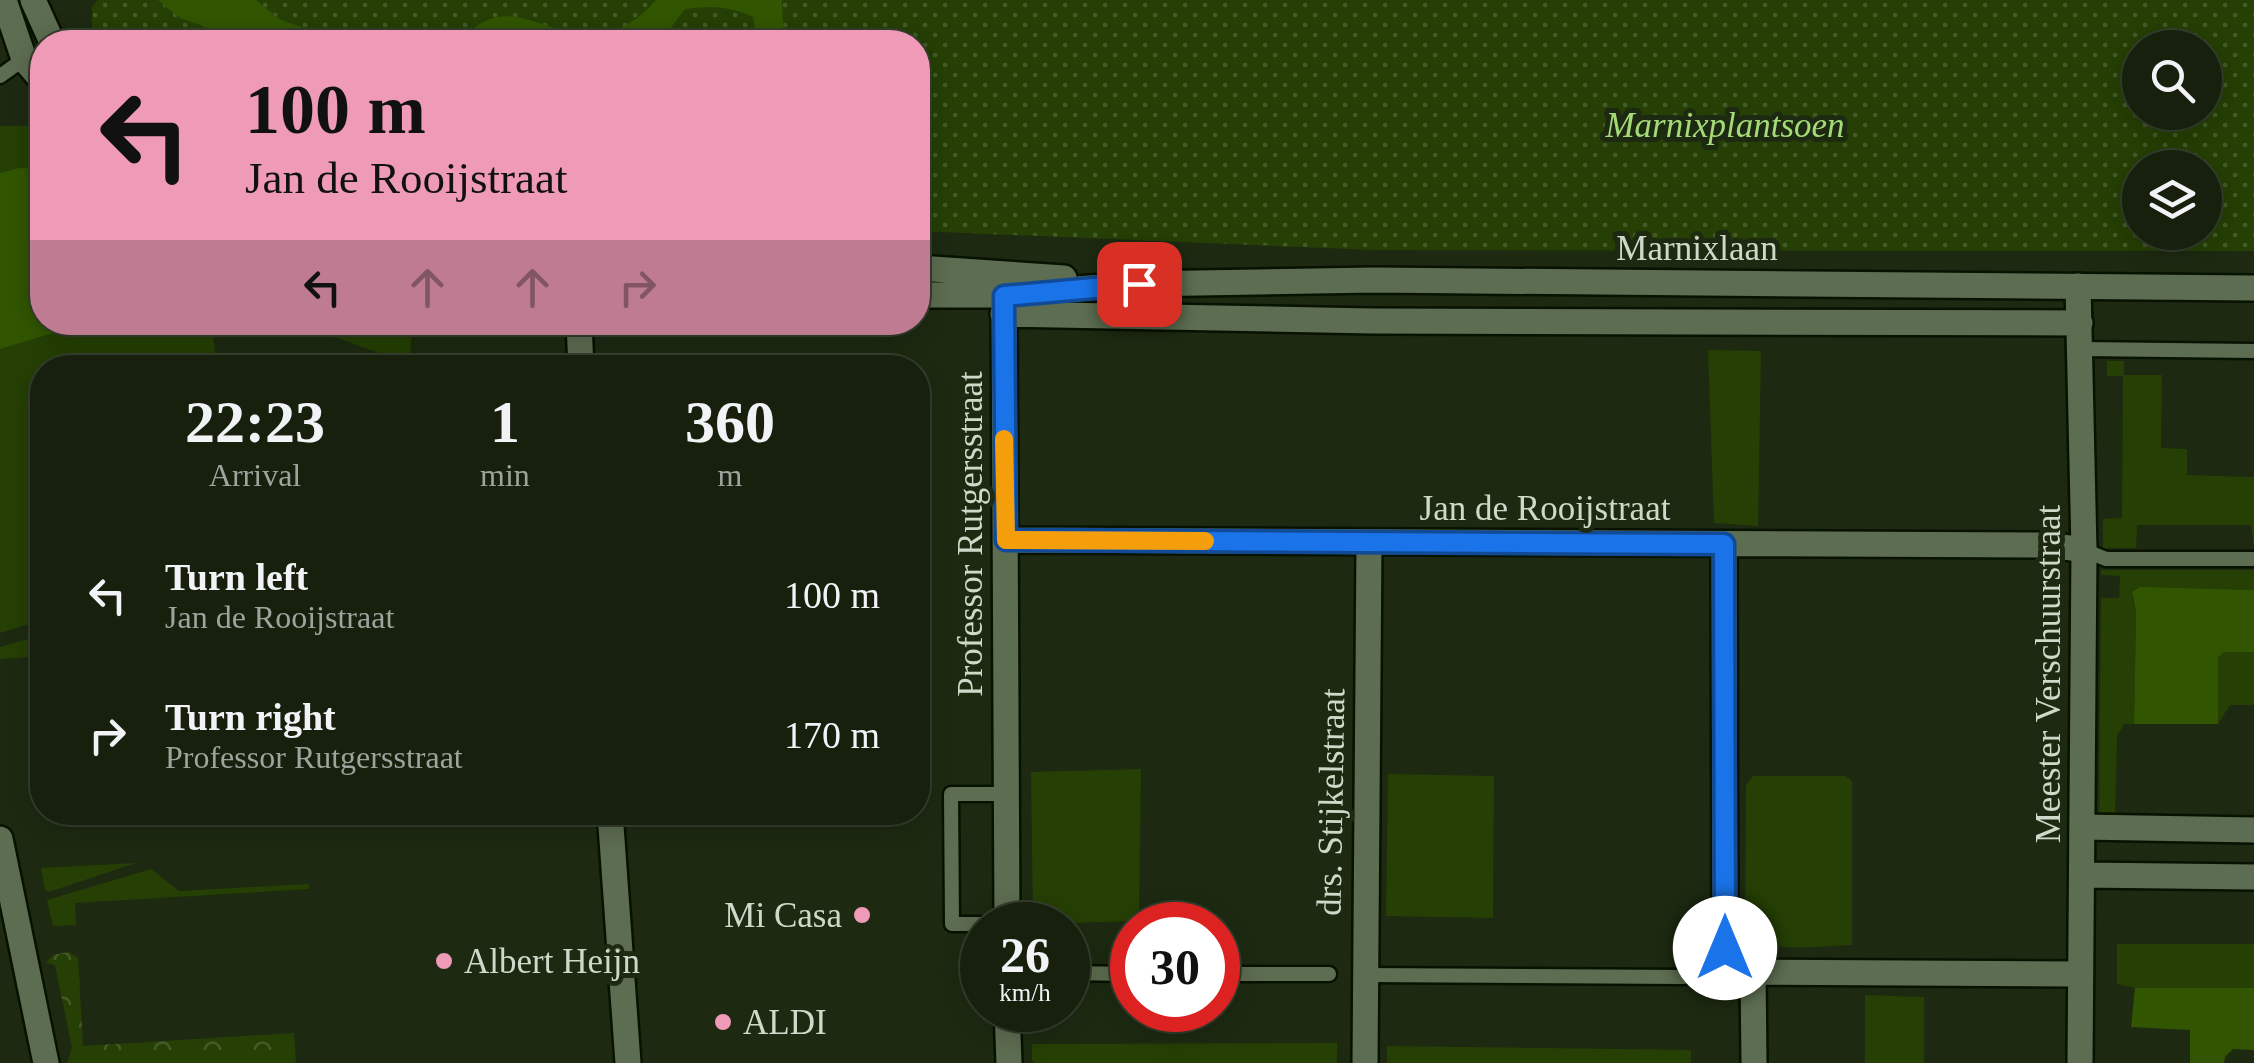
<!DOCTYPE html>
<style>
body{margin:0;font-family:"Times New Roman",serif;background:#232d1b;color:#f1f3f6;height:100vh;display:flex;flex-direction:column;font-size:38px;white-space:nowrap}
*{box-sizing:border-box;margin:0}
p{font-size:32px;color:#9ea39d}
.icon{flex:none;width:55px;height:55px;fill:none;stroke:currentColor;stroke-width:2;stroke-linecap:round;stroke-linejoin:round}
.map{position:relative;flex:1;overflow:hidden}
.sheet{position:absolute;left:30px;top:355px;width:900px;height:470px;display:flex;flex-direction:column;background:#16200d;border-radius:40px;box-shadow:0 5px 25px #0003,0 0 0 2px #353e2e}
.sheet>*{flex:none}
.top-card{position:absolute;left:30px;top:30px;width:900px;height:305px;border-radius:40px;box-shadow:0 5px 25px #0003,0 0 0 2px #353e2e;background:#ef9ab7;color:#111;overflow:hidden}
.fabs{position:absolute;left:2122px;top:30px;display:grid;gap:20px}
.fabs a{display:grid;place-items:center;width:100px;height:100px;border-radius:50%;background:#16200d;box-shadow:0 5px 25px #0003,0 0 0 2px #353e2e;font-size:50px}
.speed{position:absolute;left:960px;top:902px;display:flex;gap:20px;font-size:50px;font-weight:700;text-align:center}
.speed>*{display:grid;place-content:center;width:130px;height:130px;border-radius:50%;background:#16200d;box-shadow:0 5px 25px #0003,0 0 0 2px #353e2e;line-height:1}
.speed small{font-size:25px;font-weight:400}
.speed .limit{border:15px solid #d22;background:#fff;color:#111}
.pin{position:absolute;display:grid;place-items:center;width:85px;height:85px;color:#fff;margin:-42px;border-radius:20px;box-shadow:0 5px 15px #0006}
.me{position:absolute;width:110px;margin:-55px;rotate:0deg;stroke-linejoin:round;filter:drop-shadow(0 0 8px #0008)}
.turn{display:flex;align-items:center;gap:35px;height:210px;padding:0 50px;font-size:45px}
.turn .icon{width:130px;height:130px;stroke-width:2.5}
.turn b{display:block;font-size:70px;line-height:85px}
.lanes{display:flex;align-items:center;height:95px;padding:0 50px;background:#0003;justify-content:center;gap:50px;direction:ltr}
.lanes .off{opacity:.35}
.eta{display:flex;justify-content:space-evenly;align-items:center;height:170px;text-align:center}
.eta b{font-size:60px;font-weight:700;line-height:70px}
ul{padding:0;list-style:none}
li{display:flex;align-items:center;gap:30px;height:140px;padding:0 50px}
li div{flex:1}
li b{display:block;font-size:38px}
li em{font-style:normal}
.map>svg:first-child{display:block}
.green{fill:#253f04}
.forest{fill:url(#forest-crowns)}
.park{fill:url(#park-dots);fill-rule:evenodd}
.water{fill:#315500}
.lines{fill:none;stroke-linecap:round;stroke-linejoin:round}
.lane-casing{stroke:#071200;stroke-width:19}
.street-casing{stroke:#071200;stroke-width:30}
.secondary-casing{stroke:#071200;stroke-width:30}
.lane{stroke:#5d6d51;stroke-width:14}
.street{stroke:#5d6d51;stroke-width:25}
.secondary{stroke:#5d6d51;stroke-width:25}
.route-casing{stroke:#114b97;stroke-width:25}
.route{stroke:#1a73e8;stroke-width:18}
.slow{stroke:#f59e0b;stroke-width:18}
.poi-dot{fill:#ef9ab7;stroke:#1d2a11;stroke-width:4}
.labels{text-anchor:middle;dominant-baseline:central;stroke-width:10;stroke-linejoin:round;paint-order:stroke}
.park-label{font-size:35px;font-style:italic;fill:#a5db76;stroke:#1d2a11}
.street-label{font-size:35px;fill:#cfd9c9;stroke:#1d2a11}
.poi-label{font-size:35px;fill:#cfd9c9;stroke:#1d2a11;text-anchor:start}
</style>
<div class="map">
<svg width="2254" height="1063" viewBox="0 0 2254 1063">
<defs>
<pattern id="forest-crowns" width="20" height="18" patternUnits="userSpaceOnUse" patternTransform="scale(2.5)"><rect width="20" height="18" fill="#253f04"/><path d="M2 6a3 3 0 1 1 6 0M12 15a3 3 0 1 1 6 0" fill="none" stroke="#445a27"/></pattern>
<pattern id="park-dots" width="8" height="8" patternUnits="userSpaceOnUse" patternTransform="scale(2.5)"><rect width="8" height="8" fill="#253f04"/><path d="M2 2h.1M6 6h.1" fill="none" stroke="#445a27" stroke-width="1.8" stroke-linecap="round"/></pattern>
</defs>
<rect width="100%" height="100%" fill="#1d2a11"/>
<!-- green -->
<path class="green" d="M0,126H42V322L231,323L212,326L217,367L42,368V620L0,633Z
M296,323H413L409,364Z
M1708,350L1761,351L1758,526L1714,523Z
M2107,361H2124V375H2162L2161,448L2187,449V475L2254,477V548L2251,525H2137L2136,548H2103V519L2122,518L2123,376H2107Z
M2101,570H2254V590L2145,588L2132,597L2136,612L2134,724H2124L2117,736L2115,818H2099L2101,598H2119L2120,576L2101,575Z
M42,635V656L0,659V647Z
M2224,652H2254V705H2230L2218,724V658Z
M1141,769L1139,921L1033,924L1031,772Z
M1388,774L1494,776L1493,918L1386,916Z
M1753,776H1845L1852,781V945C1824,945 1759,956 1745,931L1746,785Z
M136,863L49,892L45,890L41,868Z
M151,869L179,891L309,884V889L75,903L76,925L53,926L47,900Z
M2117,944H2254V988H2135L2117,984Z
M1865,995L1924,997V1063H1865Z
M1337,1043V1063H1035L1032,1060V1044Z
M1387,1046L1691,1050V1063H1387Z"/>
<!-- forest -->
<path class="forest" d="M69,952L78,958L83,1046L294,1033L296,1063H67L72,1048L55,965L46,963L53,955Z"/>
<!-- park -->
<path class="park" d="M98,0H2254V251L1375,250L918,231V42H97L92,38V7ZM2140,48H2205V112H2140ZM2140,168H2205V232H2140Z"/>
<!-- water -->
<path class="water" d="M158,0H256L279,19L343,42H249L180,18Z
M656,0H782L784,42H757L753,17C731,6 710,6 685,9L660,42L460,41C498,0 523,19 573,34C604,43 636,23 656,0Z
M19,168L42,169V322L86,323L0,349V173Z
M2140,587L2254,590V652H2224L2218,658V724H2134L2136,612L2132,592Z
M2135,988H2254V1050L2233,1049L2225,1057L2224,1063H2190V1030L2131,1027Z"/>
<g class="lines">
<!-- lane casing -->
<g class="lane-casing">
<path id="lane" d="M0,76L24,59
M2081,349L2254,351
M2084,550L2106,559H2254
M1006,794H951L952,924H1007
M1068,973L1132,974
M1218,974H1329
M1365,975L1684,977"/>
</g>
<!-- street casing -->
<g class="street-casing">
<path id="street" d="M2078,286L2084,550L2080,1063
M1004,300L1007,925
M1003,314L1373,321L2080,323
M1006,540L2050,545L2084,550
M1724,544L1725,948L1753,972
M2083,827L2254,830
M0,839L46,1063
M2083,875L2254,877
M1753,972L2080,974
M1753,972L1754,1063
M1007,1010L1009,1063
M1365,1063L1369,542"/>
</g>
<!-- secondary casing -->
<g class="secondary-casing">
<path id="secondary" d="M4,0L24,59L42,80
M33,0L52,42
M918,268L1064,278
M918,295H1004L1139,284L1374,280L2254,288
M579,322L581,368
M610,812L628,1063"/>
</g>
<!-- lane -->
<use href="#lane" class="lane"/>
<!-- street -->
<use href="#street" class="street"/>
<!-- secondary -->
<use href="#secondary" class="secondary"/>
</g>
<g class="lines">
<!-- route casing -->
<g class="route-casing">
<path id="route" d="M1139,284L1004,296L1006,540L1724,544L1725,948"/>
</g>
<!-- route -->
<use href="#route" class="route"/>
<!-- slow -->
<path class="slow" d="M1004,439L1006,540L1205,541"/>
</g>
<!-- markers -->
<g class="poi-dot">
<circle cx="862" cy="915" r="10"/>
<circle cx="444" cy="961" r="10"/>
<circle cx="723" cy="1022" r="10"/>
</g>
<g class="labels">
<!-- park labels -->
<g class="park-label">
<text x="1725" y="125">Marnixplantsoen</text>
</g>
<!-- street labels -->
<g class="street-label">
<text x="1697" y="248">Marnixlaan</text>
<text x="1545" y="508">Jan de Rooijstraat</text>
<text transform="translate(970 534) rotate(-90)">Professor Rutgersstraat</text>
<text transform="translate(2048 674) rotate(-90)">Meester Verschuurstraat</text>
<text transform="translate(1331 802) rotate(-89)">drs. Stijkelstraat</text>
</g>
<!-- poi labels -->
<g class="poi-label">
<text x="842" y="915" text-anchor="end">Mi Casa</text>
<text x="464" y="961">Albert Heijn</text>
<text x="743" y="1022">ALDI</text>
</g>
</g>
</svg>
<div class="fabs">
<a><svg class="icon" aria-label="search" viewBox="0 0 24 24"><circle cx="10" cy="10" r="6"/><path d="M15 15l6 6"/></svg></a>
<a><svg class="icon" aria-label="layers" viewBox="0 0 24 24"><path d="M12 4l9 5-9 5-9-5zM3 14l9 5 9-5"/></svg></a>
</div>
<div class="speed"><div>26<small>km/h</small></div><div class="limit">30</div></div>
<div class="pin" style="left:1139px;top:284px;background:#d93025"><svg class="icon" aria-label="arrive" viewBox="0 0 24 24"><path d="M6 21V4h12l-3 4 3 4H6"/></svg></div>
<svg class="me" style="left:1725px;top:948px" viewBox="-20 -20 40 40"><circle r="19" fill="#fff"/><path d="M0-13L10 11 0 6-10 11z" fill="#1a73e8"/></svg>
<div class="top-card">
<div class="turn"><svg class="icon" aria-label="left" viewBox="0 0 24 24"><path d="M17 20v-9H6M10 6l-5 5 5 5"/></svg><div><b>100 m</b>Jan de Rooijstraat</div></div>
<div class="lanes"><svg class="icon" aria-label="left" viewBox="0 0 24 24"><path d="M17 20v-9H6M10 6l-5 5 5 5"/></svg><svg class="icon off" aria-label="ahead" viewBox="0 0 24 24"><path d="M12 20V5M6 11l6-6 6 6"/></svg><svg class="icon off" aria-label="ahead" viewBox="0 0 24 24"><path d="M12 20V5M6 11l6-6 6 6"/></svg><svg class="icon off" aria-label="right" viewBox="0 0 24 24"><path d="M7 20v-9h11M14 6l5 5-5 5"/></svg></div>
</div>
<section class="sheet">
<div class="eta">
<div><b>22:23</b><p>Arrival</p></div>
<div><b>1</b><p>min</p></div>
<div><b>360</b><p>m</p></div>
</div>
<ul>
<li><svg class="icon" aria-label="left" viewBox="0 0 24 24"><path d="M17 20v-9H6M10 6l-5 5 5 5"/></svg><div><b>Turn left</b><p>Jan de Rooijstraat</p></div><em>100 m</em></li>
<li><svg class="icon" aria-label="right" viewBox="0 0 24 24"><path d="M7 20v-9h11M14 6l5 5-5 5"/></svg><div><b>Turn right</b><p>Professor Rutgersstraat</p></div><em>170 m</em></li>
</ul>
</section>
</div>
